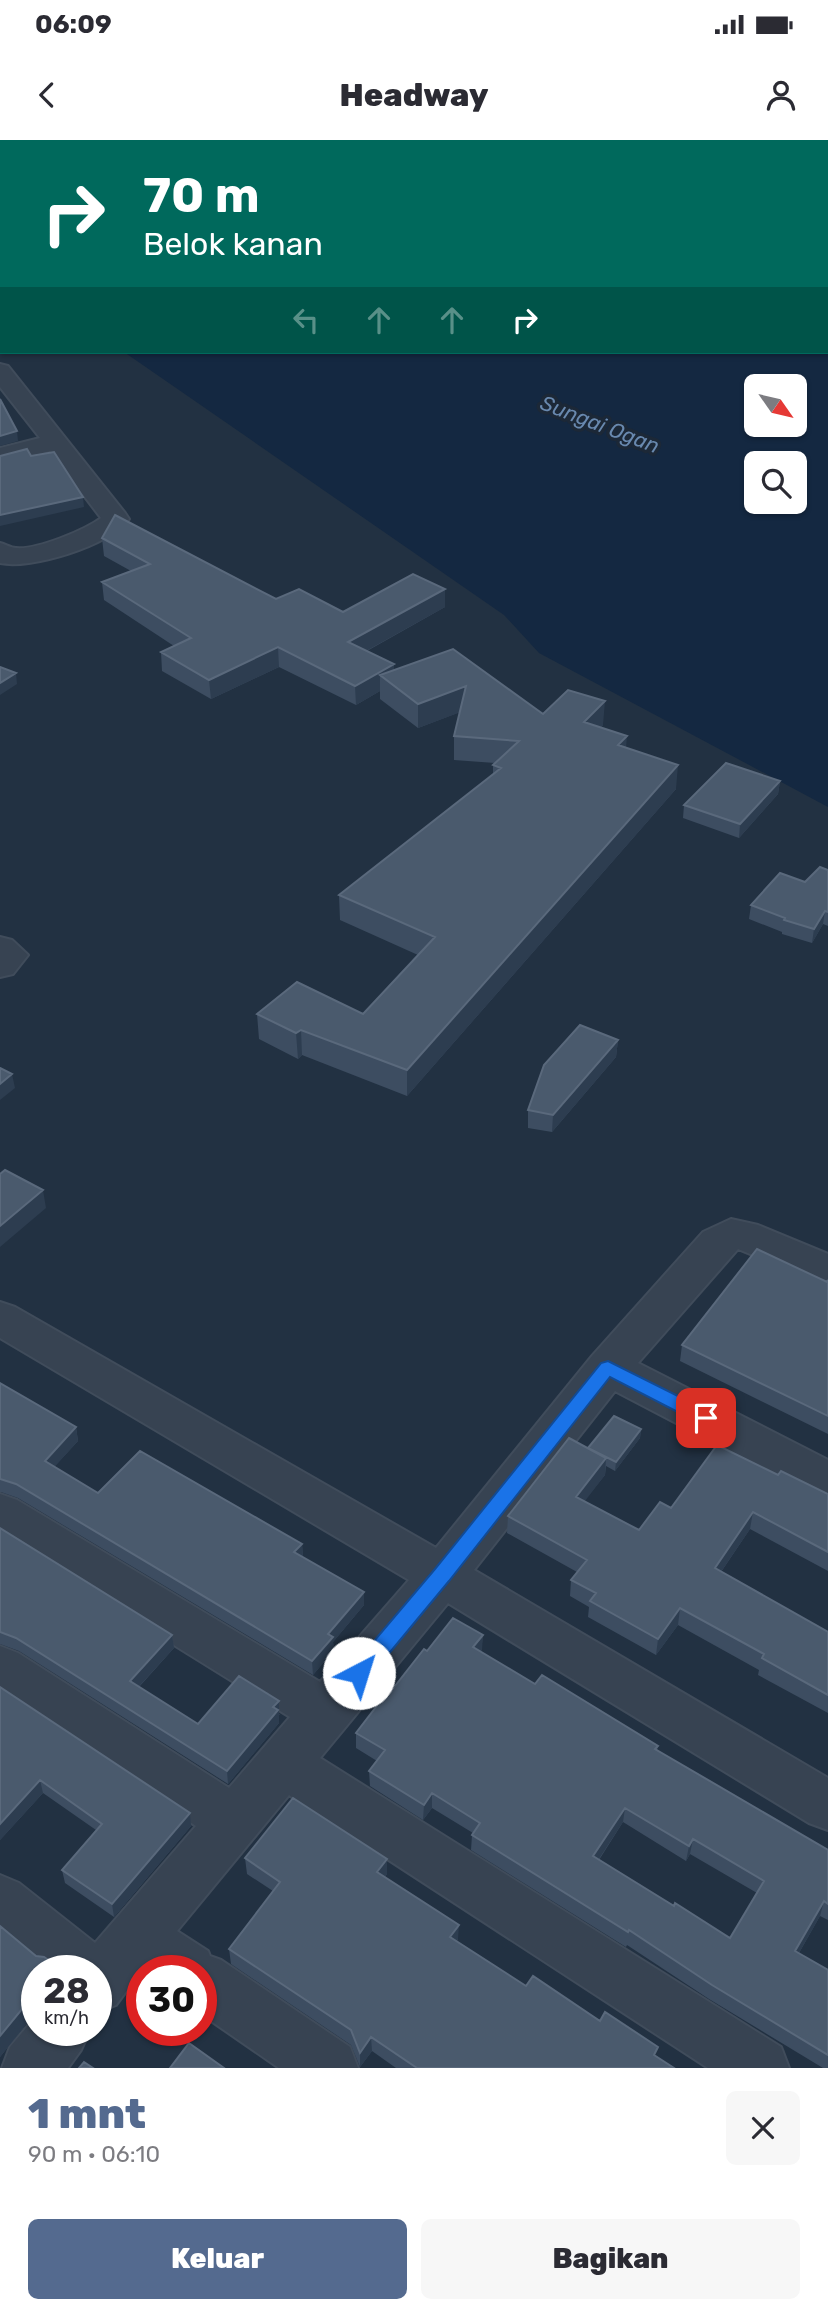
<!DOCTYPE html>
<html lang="id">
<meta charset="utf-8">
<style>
body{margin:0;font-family:Rubik,sans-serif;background:#f7f7f7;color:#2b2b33;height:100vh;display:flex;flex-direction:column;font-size:26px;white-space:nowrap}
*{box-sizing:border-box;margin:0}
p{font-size:23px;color:#7c7c81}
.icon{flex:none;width:38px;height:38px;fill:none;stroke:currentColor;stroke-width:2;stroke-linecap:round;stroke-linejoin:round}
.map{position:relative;height:1928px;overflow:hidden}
.drawer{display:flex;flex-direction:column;background:#fff;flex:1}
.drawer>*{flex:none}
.hud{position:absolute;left:0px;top:0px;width:830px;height:214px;box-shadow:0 2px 5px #0004;background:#00695c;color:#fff;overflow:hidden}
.needle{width:46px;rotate:124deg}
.tools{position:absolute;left:744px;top:234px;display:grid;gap:14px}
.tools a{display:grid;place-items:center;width:63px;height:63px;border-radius:10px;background:#fff;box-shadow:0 2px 5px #0004;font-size:35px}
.speed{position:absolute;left:21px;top:1815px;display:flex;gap:14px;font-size:35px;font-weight:700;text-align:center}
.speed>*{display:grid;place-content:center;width:91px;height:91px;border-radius:50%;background:#fff;box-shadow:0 2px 5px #0004;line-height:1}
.speed small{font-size:18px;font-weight:400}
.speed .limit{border:10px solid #d22;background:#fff;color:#111}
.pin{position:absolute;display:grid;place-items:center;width:60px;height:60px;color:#fff;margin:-30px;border-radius:14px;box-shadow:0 4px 10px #0006}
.me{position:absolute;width:77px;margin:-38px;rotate:40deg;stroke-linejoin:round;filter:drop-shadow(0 0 5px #0008)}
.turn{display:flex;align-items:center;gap:24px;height:147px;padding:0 28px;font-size:32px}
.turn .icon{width:91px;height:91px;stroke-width:2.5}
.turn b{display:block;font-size:49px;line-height:60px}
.lanes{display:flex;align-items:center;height:66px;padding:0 28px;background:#0003;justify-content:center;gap:35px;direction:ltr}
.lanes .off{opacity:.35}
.round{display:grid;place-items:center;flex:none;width:74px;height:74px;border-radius:10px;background:#f7f7f7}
.headline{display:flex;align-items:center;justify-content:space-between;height:119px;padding:0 28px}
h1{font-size:42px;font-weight:800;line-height:52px;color:#546a8f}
.cta{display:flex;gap:14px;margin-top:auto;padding:14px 28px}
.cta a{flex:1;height:80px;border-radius:10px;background:#546a8f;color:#fff;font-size:28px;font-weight:800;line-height:80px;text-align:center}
.cta a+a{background:#f7f7f7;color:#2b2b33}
.status{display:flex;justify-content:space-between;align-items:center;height:49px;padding:0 35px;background:#fff;direction:ltr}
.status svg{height:19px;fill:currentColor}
header{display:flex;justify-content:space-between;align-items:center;height:91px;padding:0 28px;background:#fff;font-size:32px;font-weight:800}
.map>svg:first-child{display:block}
.water{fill:#142841;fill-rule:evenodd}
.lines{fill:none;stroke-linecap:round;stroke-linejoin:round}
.street-casing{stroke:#404c5b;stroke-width:4}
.street{fill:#374352;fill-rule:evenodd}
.wall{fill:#3d4d61;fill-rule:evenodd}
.shaded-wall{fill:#2d3d50}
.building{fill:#4a5a6d;stroke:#5a697c;stroke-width:2;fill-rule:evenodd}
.route{fill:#1a73e8;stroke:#114b97;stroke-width:2}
.labels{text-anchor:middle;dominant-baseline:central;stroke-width:7;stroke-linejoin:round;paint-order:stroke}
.far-water-label{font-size:21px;font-style:italic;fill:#6989af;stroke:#1c2837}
</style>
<div class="status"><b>06:09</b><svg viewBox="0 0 49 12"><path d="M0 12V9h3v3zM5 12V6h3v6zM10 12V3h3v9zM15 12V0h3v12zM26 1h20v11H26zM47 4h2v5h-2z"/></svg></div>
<header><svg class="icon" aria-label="back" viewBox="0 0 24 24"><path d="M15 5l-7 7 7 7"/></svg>Headway<svg class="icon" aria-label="person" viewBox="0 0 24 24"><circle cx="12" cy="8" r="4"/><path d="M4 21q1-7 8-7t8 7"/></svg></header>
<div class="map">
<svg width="828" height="1928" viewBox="0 0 828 1928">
<rect width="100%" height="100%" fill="#223142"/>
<!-- water -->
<path class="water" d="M0,0H461L464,2H2V126Z
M828,174V667L539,513L504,475L124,212H828ZM756,247H794V285H756ZM756,324H794V362H756Z"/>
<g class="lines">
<!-- street casing -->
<g class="street-casing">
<path id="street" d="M0,224L8,226L125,373L129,379C112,405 30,430 0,423V403C5,404 11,408 16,408C37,410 85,390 101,378L50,311L0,324V308L40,298L0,247Z
M0,797L12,800L28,815L13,834L0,837Z
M731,1079L758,1085L828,1114V1146L738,1109L638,1223L828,1320V1360L812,1354L615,1251L474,1430L828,1638V1690L809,1683L448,1463L320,1618L781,1907L789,1928H708L289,1655L177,1791L208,1811L210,1816L221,1820L350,1907L358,1928H279L201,1874V1830H142L116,1865L96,1873V1830H42L0,1795V1735L19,1743L95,1803L196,1686L0,1555V1506L18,1513L229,1648L290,1577L0,1397V1354L17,1360L320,1542L409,1440L0,1198V1162L15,1167L436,1408L592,1216L703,1092Z
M37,1875V1890H90L81,1910L68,1928H2L10,1907Z"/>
</g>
<!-- street -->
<use href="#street" class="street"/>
</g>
<!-- wall -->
<path class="wall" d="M545,0H710L714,2H545Z
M102,398L276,459L343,472L445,449V467L367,511L394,524V530L543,574L603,585L601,587L676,649L407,956L302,915L298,919L259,899L257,874H363L418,815L340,780L339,755L493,634V625L495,623L454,620V596L460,572L418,588L380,559V551L356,565L279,527L211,559L162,531L161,512L174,506L104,460L102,442L131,431L104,416Z
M780,641L778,654L739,698L683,678L684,665Z
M828,730V786L823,784L812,803L782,794V792L749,779L751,765L805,742Z
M618,900L616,917L552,992L528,988V970Z
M828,1140V1294L680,1221L682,1205L827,1142Z
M0,1243L76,1287L78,1301L54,1327L98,1353L302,1404L303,1417L364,1452V1465L333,1502L334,1510L313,1535L18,1358L1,1352H0Z
M641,1289L640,1298L615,1331L606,1326L605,1335L584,1361L639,1390L671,1368L778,1335L828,1354V1431L750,1389L721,1432L828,1492V1573L758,1535L759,1530L678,1485L656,1515L588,1477L589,1467L570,1456L571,1440L577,1432L507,1393L508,1376L588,1308Z
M0,1388L172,1495L174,1508L139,1547L198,1584L280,1574L279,1575V1583L228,1644L19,1511L0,1504Z
M483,1495L481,1512L535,1544L658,1606L657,1611L828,1710V1780L820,1776L799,1813L828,1830V1928H823L709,1859L627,1805L626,1807L471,1710L472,1695L473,1693L432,1668L423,1680L370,1646L369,1631L377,1621L356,1608V1593L427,1511ZM623,1682L686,1721L690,1714L757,1753L730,1798L674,1766L599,1720Z
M0,1547L191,1686L114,1777L65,1743L62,1730L96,1690L43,1653L0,1700Z
M245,1718L387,1719V1734L385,1737L458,1799L457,1801L526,1846L600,1881L674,1928H396L372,1911L360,1927L351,1905L231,1824L229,1809L273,1751L247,1734Z
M0,1786L37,1830V1874L35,1873L0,1917Z"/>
<!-- shaded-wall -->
<path class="shaded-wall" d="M17,291L18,301L0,306V296Z
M83,357L84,367L0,386V375Z
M445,449V467L348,521V502Z
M278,507L279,527L211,559L209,540Z
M394,524V543L380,535V551L356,565L355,546Z
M16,533L17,544L0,555V543Z
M466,546V570L418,588V564Z
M605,561L603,585L582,606L584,582Z
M627,596L625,620L618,605Z
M678,625L676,649L407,956V930Z
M780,641L778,654L739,698L740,684Z
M825,771L823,784L812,803L814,789Z
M301,890L302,915L298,919L296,893Z
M618,900L616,917L552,992L553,975Z
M12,934L15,948L0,960V944Z
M43,1050L46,1068L0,1107V1086Z
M76,1287L78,1301L47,1335L45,1321Z
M641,1289L640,1298L615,1331L616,1322Z
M606,1318L605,1335L575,1374L576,1357Z
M753,1372L750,1389L712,1445L715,1428Z
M302,1404L303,1417L294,1412Z
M364,1452V1465L333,1502L334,1510L313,1535L312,1521L328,1494Z
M680,1468L678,1485L656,1515L658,1499Z
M172,1495L174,1508L132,1554L130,1541Z
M483,1495L482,1510L473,1522V1507Z
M279,1561V1583L228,1644L227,1631Z
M40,1640L43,1653L0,1700V1684Z
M432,1653V1668L423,1680L424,1665Z
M625,1668L623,1682L591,1731L593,1716Z
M190,1673L191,1686L114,1777L112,1764Z
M693,1699L690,1714L686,1721L689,1706Z
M387,1719V1734L377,1747V1732Z
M824,1761L820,1776L792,1825L795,1811Z
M459,1785L458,1799L450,1812V1797Z
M31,1858L35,1873L0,1917V1896Z
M371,1897L372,1911L360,1927V1913Z"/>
<!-- building -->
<path class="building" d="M556,0H710L714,2H558Z
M0,259L17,291L0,296Z
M27,309L31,316L54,312L83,357L0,375V316Z
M115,375L276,459L299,449L343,472L413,434L445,449L348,502L394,524L355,546L278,507L209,540L161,512L191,498L102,442L150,424L102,398Z
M453,509L543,574L568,550L605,561L584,582L627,596L618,605L678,625L407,930L301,890L296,893L257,874L297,842L363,874L435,797L339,755L501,628L493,625L519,601L454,596L466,546L418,564L380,535Z
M0,527L16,533L0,543Z
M726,623L780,641L740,684L684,665Z
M820,727L828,730V772L825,771L814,789L784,780L785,778L751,765L780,733L805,742Z
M580,885L618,900L553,975L528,970L544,925Z
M0,928L12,934L0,944Z
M5,1030L43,1050L0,1086V1034Z
M757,1109L827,1142L828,1140V1276L682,1205Z
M0,1243L76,1287L45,1321L98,1353L140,1311L302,1404L294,1412L364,1452L328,1494L333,1497L312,1521L16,1344L0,1339Z
M614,1276L641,1289L616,1322L588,1308Z
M569,1298L606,1318L576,1357L639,1390L660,1362L671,1368L717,1305L778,1335L781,1331L828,1354V1412L753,1372L715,1428L828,1492V1555L762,1518L764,1514L680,1468L658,1499L590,1461L596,1453L571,1440L587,1420L508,1376Z
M0,1388L172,1495L130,1541L198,1584L239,1536L279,1561L273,1567L278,1570L227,1631L16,1498L0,1492Z
M453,1478L483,1495L473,1507L535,1544L542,1535L658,1606L655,1609L828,1710V1764L824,1761L795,1811L828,1830V1915L712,1845L629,1790L628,1792L472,1695L480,1683L432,1653L424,1665L369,1631L385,1610L356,1593L389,1550L391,1551L424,1509L427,1511ZM625,1668L689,1706L693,1699L764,1741L730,1798L675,1763L674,1766L593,1716Z
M0,1547L190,1673L112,1764L62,1730L102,1684L40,1640L0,1684Z
M293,1658L387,1719L377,1732L459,1785L450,1797L526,1846L533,1836L600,1881L605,1872L658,1907L654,1915L674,1928H417L371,1897L360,1913L351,1890L229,1809L280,1742L245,1718Z
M0,1786L36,1816L44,1817L63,1830H37V1872L36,1859L31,1858L0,1896Z
M189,1903L224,1928H170Z
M84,1922L93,1928H79Z"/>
<!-- route -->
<path class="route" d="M608,1221L712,1273L715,1278L712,1283L706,1285L699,1283L610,1237L449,1441L367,1540L359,1542L352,1540L349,1533L352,1527L435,1429L601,1223Z"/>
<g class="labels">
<!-- far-water labels -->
<g class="far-water-label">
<text transform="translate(600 284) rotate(21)">Sungai Ogan</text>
</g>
</g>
</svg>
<div class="tools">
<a><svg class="needle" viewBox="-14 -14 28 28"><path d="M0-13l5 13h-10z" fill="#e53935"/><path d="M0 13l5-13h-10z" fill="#7c7c81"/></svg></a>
<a><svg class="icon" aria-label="search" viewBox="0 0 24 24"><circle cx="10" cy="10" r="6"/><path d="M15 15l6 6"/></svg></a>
</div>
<div class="speed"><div>28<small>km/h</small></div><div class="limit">30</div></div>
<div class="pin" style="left:706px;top:1278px;background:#d93025"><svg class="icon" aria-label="arrive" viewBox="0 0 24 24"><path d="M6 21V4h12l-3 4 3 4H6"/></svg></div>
<svg class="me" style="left:359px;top:1533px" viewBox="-20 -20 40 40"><circle r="19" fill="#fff"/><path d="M0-13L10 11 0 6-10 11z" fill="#1a73e8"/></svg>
<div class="hud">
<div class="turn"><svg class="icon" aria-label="right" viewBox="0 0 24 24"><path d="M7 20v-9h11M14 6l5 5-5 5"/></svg><div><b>70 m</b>Belok kanan</div></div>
<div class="lanes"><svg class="icon off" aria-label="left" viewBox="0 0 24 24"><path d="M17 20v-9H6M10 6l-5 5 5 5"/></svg><svg class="icon off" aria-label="ahead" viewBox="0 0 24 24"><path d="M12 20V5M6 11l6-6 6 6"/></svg><svg class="icon off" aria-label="ahead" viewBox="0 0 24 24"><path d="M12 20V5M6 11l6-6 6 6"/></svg><svg class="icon" aria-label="right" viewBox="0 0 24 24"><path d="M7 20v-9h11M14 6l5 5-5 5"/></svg></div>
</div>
</div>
<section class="drawer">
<div class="headline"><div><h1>1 mnt</h1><p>90 m · 06:10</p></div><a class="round"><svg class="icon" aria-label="close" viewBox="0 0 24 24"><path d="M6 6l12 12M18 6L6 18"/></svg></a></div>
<div class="cta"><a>Keluar</a><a>Bagikan</a></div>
</section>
